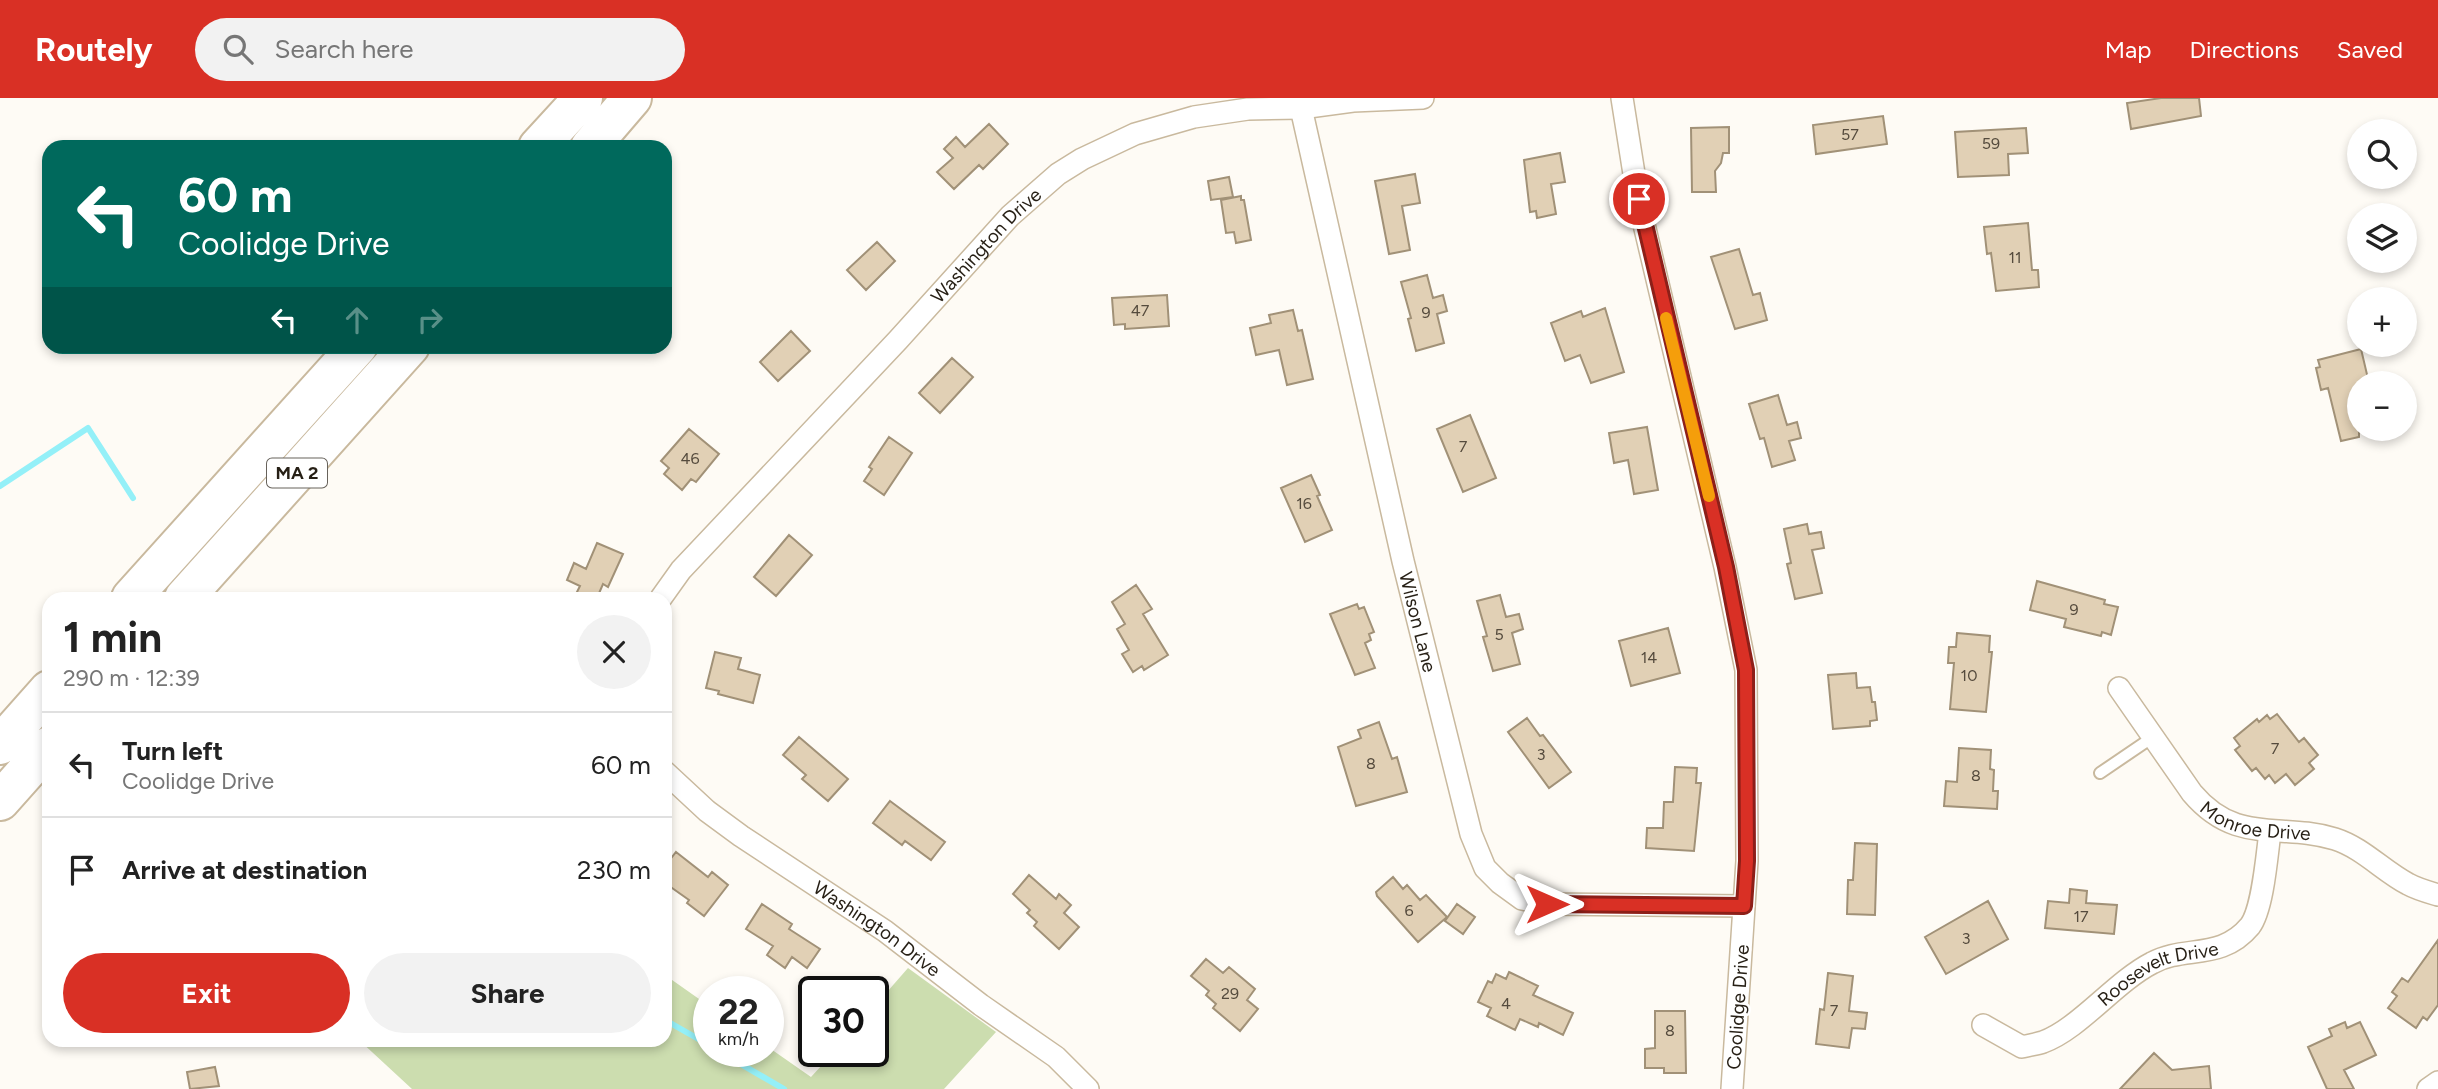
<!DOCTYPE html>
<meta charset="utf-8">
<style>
body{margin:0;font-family:Figtree,sans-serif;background:#f2f2f2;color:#222;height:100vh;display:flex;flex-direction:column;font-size:26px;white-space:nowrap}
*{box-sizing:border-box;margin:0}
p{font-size:23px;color:#767676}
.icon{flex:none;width:38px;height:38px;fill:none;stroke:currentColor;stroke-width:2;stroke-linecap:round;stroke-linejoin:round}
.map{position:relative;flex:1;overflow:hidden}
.side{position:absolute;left:42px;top:494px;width:630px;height:455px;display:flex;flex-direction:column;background:#fff;border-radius:21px;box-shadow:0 4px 10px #0003}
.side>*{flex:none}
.top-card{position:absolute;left:42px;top:42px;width:630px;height:214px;border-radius:21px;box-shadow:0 4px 10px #0003;background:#00695c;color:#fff;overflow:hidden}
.buttons{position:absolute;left:2347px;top:21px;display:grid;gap:14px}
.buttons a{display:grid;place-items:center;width:70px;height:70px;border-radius:50%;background:#fff;box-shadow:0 4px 10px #0003;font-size:35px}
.speed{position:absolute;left:693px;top:878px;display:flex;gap:14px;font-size:35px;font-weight:700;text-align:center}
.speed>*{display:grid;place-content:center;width:91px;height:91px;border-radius:50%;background:#fff;box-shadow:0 4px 10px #0003;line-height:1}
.speed small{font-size:18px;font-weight:400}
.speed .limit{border:4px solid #111;border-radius:10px;background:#fff;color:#111}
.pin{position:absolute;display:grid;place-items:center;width:60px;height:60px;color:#fff;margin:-30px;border:4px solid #fff;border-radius:50%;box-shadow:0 2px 7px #0007}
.me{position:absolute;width:77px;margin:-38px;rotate:90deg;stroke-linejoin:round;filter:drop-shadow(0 0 5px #0008)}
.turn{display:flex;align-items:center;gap:24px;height:147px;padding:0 21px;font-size:32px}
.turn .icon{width:91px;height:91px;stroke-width:2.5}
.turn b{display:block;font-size:49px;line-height:60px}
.lanes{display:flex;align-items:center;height:66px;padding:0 21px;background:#0003;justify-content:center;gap:35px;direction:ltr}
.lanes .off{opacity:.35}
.round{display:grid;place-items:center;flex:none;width:74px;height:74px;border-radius:37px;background:#f2f2f2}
.headline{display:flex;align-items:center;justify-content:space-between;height:119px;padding:0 21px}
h1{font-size:42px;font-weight:700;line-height:52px}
.button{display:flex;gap:14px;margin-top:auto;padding:14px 21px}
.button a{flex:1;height:80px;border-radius:42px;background:#d93025;color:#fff;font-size:28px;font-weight:700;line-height:80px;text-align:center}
.button a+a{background:#f2f2f2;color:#222}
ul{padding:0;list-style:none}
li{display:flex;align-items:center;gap:21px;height:105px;padding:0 21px;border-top:2px solid #e0e0e0}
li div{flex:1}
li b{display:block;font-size:26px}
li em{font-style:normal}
header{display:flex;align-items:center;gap:42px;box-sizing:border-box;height:98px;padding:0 35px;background:#d93025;color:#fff}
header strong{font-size:33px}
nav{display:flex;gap:38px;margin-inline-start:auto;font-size:24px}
.search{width:490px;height:63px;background:#f2f2f2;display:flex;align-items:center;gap:18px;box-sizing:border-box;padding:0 24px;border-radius:38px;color:#767676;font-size:26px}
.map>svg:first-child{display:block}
.green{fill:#ccddaf}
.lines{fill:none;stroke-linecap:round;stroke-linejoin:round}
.stream{stroke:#94f0f8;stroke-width:6}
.building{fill:#e1d0b5;stroke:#a19177;stroke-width:2}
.service-casing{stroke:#c9b99e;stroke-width:14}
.minor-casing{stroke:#c9b99e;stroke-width:24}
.motorway-casing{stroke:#c9b99e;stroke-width:42}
.service{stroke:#fff;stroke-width:10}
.minor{stroke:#fff;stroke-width:21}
.motorway{stroke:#fff;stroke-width:38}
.route-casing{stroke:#8d1f18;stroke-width:18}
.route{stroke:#d93025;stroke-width:12}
.slow{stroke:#f59e0b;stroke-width:12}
.labels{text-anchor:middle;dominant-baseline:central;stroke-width:5;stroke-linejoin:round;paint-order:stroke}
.number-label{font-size:16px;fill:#554b3d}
.shield{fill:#fff;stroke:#67625b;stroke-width:2}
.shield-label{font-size:18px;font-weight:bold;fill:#261f15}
.street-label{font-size:19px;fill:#261f15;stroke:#fff}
</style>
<header>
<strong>Routely</strong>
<div class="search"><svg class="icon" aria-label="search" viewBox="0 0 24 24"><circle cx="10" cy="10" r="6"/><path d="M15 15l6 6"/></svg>Search here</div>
<nav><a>Map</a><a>Directions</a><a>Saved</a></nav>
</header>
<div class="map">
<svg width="2438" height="991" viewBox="0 0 2438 991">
<rect width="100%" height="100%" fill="#fefbf5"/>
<!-- green -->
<path class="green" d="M908,870L996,934L944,991H412L359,942H665V877L709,908V954H768V949L811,979L834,954H873V910Z"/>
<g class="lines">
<!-- stream -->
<path class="stream" d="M0,388L88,330L133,400
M665,922L709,947
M720,954L784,991"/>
</g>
<!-- building -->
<path class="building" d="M2161,0H2199L2201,18L2131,31L2127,5Z
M1883,18L1887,46L1816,56L1813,27Z
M989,26L1008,46L983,71L979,67L954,91L937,74L953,60L944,51L956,39L965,49Z
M1729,29V55H1723L1721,65L1715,73L1716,94H1692L1691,30Z
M2026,30L2028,55L2008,56L2009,77L1958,79L1955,34Z
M1560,55L1565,84L1551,86L1556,116L1537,120L1536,113L1530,114L1524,62Z
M1415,76L1420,105L1402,108L1410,152L1389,156L1375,83Z
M1229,79L1233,99L1211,102L1208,83Z
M1241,98V102H1244L1251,142L1236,145L1234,134L1226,135L1221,102Z
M2028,125L2032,172H2038L2039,189L1996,193L1991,155L1987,156L1984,129Z
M877,144L895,163L866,192L847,172Z
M1739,151L1753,197L1760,195L1767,222L1735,231L1711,159Z
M1427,177L1433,200L1443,197L1447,213L1437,216L1444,245L1416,253L1408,221L1411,220L1401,184Z
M1167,197L1169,228L1125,231V226L1114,227L1112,200Z
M1605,210L1624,274L1591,285L1580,257L1565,263L1551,225L1581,213L1583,219Z
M1293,212L1298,233L1302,232L1313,281L1287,287L1279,252L1256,257L1250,230L1271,225L1269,217Z
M791,233L810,253L778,283L760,264Z
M2361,251L2369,285H2359V339L2341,343L2328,290L2321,292L2316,270L2320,269L2318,262Z
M952,260L973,279L940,315L919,295Z
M1778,297L1787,327L1797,324L1801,340L1789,343L1795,362L1772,369L1764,340L1760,341L1749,306Z
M1470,317L1496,380L1463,394L1437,331Z
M1647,329L1658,392L1634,396L1628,362L1614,365L1609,335Z
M689,331L719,356L696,384L691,381L682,392L664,376L669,370L661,363Z
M889,339L912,355L884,397L864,383L872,371L869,369Z
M1311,377L1320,397L1317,398L1332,432L1305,444L1281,390Z
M1807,426L1809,436L1821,434L1824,450L1812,452L1822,495L1795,501L1787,466L1791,465L1784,431Z
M789,437L812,457L776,498L754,479Z
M597,445L623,456L608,489L603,486L597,500H574L580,488L567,482L574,465L586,471Z
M2037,483L2105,502L2104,506L2118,509L2111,537L2102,534L2101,538L2064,529L2066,521L2030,512Z
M1136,487L1152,511L1143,516L1168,557L1144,572L1142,568L1133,574L1122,556L1129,552L1117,531L1125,526L1112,504Z
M1500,497L1506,519L1519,516L1523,531L1512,535L1520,566L1493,573L1483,539L1487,538L1477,503Z
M1357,506L1359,511L1364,509L1374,534L1369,536L1371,542L1365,545L1375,570L1355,577L1330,516Z
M1668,530L1680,575L1631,588L1619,543Z
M1957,535L1990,538L1989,554H1992L1986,614L1950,611L1954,565H1948L1949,549H1956Z
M715,554L741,560L738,571L760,577L753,605L718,596L719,593L706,590Z
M1856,575L1857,590L1870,589L1872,604H1875L1877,622L1870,623V628L1833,631L1828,577Z
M2277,616L2299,644L2304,640L2318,657L2309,665L2314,671L2295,687L2286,676L2275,685L2269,677L2265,681L2256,670L2252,673L2235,652L2240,648L2234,640L2257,621L2259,624L2267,617L2270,621Z
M1527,620L1540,638L1543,637L1571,674L1549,690L1508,634Z
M1379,624L1392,661L1397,659L1407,694L1356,708L1338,649L1361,640L1358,632Z
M799,639L848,681L828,703L802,681L806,677L783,657Z
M1959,650L1991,652L1990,671L1994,672L1993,693H1998L1997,711L1944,708L1946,683L1957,684Z
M1675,669L1697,670L1696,685H1701L1694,753L1646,750L1647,730H1663L1664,704H1673Z
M890,703L945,744L931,762L905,743L902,747L873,725Z
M1855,745L1877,746L1875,817L1847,816L1848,782H1853Z
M676,754L708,779L712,774L728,787L704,818L687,805L689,802L665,785V768Z
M1029,777L1056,801L1059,796L1071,807L1064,815L1079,829L1059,851L1034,828L1037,824L1027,815L1030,812L1013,796Z
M1393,779L1403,791L1407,787L1420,802L1426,797L1447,819L1418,844L1377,798L1376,794Z
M2070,791L2087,793L2086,805L2117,807L2114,836L2045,830L2048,803L2069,805Z
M1988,803L2008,841L1946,876L1925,839Z
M762,806L792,826L789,831L820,851L807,870L792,859L785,870L767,857L773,848L746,831Z
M1457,806L1475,819L1463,836L1445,823Z
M2438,842V907L2427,922L2423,919L2416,930L2388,910L2397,898L2392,894L2402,880L2408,884Z
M1206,861L1223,875L1229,869L1255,891L1247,902L1258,911L1240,933L1213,910L1216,906L1206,897L1209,893L1191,878Z
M1509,874L1538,888L1533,897L1573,915L1563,937L1539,925L1538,929L1520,921L1515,932L1487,918L1491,910L1478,904L1488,883L1492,885L1496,876L1506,881Z
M1828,875L1853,878L1849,913L1867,915L1865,931L1852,930L1849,950L1816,946L1820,911L1824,912Z
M1655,913H1685L1686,975H1664V970H1645V951L1655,950Z
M2345,924L2347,930L2360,924L2376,957L2344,972L2354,991H2327L2308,949L2332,938L2329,931Z
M2154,955L2172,972L2209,968L2211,991H2120Z
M215,969L219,988L190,991L187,974Z"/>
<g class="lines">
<!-- service casing -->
<g class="service-casing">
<path id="service" d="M2100,675L2153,639"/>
</g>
<!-- minor casing -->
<g class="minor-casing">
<g id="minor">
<path d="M1622,0L1638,101L1725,469L1746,572L1747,763L1732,991"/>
<path id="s1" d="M1301,10L1403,463L1471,736L1485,770L1500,785L1522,801L1547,806L1744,808"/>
<path id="s2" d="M661,500L681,472L898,242L1010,118L1058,76L1082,61L1135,36L1194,19L1248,11L1301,10L1353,3L1423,0"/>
<path id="s3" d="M2119,590L2192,695C2237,748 2280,724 2335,741C2363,750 2383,773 2408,786C2417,791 2428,794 2438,797"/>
<path id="s4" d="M665,674L707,713L741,738L885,833L981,907L1056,959L1088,991"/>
<path id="s5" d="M1983,927L2022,949C2029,947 2037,946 2043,944C2079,931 2115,884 2152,865C2184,847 2221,863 2250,828C2263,811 2267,756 2270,734"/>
<path d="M2428,991L2438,984"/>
</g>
</g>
<!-- motorway casing -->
<g class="motorway-casing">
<path id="motorway" d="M538,49L583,0
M590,49L632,0
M131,500L358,248
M184,500L410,248
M0,647L49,592
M0,703L49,648"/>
</g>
<!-- service -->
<use href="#service" class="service"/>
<!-- minor -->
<use href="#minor" class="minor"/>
<!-- motorway -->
<use href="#motorway" class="motorway"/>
</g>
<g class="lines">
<!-- route casing -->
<g class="route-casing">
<path id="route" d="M1547,806L1744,808L1747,763L1746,572L1726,469L1639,101"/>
</g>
<!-- route -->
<use href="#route" class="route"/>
<!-- slow -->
<path class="slow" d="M1666,220L1709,398"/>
</g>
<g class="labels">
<!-- number labels -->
<g class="number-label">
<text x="1850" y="36">57</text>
<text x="1991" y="45">59</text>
<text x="2015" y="159">11</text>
<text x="1140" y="212">47</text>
<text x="1426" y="214">9</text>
<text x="1463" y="348">7</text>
<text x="690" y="360">46</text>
<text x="1304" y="405">16</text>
<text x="2074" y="511">9</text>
<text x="1499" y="536">5</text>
<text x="1649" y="559">14</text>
<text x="1969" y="577">10</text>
<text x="2275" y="650">7</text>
<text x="1541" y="656">3</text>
<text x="1371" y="665">8</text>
<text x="1976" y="677">8</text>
<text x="1409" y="812">6</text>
<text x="2081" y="818">17</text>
<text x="1966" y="840">3</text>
<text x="1230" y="895">29</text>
<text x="1506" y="905">4</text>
<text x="1834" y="912">7</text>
<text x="1670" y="932">8</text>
</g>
<!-- shield labels -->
<rect class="shield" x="267" y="360.5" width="60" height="29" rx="5"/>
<g class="shield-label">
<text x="297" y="375">MA 2</text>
</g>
<!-- street labels -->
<g class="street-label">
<text stroke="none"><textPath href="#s2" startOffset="480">Washington Drive</textPath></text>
<text stroke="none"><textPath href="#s1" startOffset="527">Wilson Lane</textPath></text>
<text stroke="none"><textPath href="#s3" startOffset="201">Monroe Drive</textPath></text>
<text stroke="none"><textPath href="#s4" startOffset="264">Washington Drive</textPath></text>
<text stroke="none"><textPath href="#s5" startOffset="203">Roosevelt Drive</textPath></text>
<text transform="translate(1738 909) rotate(-86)">Coolidge Drive</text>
</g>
</g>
</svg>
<div class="buttons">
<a><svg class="icon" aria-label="search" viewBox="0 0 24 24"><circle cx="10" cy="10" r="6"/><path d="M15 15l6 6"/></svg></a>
<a><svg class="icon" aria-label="layers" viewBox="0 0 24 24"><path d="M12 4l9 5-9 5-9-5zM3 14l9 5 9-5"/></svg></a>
<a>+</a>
<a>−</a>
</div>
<div class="speed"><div>22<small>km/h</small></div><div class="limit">30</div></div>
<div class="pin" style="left:1639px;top:101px;background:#d93025"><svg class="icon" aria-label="arrive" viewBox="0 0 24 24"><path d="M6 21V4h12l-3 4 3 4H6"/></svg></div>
<svg class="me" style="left:1547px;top:806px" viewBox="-20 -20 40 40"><path d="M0-17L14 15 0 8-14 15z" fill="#d93025" stroke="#fff" stroke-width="4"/></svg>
<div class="top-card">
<div class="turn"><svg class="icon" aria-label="left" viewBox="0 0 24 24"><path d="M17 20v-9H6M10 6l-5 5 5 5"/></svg><div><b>60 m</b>Coolidge Drive</div></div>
<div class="lanes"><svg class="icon" aria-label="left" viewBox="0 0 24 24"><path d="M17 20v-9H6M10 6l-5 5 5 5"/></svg><svg class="icon off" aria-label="ahead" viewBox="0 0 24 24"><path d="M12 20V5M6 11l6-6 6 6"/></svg><svg class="icon off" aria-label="right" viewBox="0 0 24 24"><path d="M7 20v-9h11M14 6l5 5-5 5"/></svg></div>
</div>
<section class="side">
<div class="headline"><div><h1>1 min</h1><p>290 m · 12:39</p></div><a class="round"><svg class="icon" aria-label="close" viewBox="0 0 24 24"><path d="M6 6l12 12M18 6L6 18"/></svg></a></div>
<ul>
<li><svg class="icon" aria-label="left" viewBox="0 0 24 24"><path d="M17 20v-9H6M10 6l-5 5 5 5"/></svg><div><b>Turn left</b><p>Coolidge Drive</p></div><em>60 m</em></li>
<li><svg class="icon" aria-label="arrive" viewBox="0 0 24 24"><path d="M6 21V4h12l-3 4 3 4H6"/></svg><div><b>Arrive at destination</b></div><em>230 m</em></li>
</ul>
<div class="button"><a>Exit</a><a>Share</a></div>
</section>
</div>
